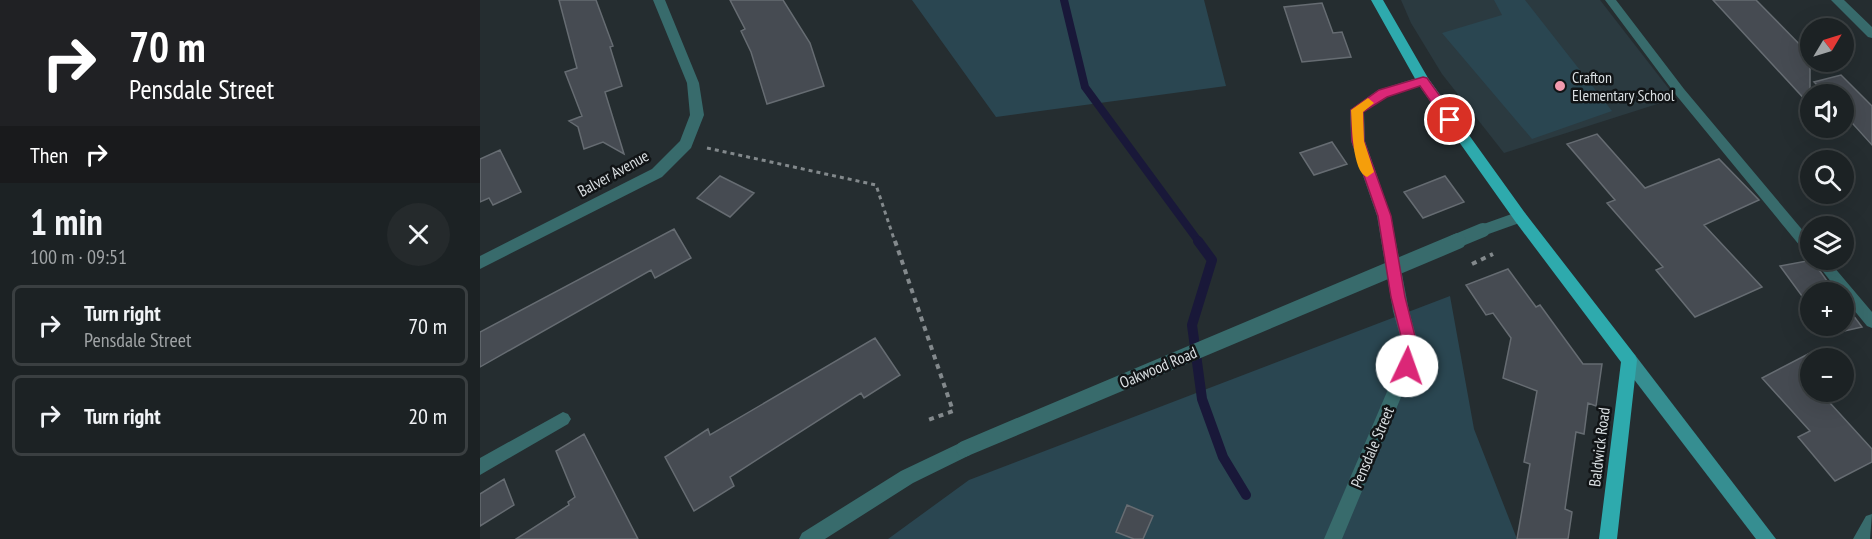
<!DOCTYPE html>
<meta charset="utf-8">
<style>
body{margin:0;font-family:"PT Sans Narrow",sans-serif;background:#252a2c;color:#f1f3f6;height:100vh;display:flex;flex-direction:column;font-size:22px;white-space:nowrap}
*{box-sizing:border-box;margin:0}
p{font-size:20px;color:#a0a4a6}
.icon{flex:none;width:33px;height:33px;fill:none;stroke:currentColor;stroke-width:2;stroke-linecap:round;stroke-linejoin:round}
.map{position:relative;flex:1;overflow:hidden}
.panel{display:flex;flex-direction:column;background:#1c2224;width:480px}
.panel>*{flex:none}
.banner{background:#202124;color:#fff;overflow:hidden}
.needle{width:39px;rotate:52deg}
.controls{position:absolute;left:1320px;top:18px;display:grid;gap:12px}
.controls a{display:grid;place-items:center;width:54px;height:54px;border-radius:50%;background:#1c2224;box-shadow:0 6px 24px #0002,0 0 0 2px #3a3f41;font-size:30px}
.pin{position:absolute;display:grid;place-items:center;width:51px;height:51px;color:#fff;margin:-26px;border:3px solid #fff;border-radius:50%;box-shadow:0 2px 6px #0007}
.me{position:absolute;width:66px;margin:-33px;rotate:3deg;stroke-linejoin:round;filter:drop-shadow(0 0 4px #0008)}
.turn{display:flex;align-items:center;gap:21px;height:126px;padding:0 30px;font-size:27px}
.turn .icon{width:78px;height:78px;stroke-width:2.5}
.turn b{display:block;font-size:42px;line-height:51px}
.then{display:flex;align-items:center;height:57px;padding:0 30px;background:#0003;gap:12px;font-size:22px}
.round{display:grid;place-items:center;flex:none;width:63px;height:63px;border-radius:32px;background:#252a2c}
.headline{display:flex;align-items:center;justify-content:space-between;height:102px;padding:0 30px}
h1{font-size:36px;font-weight:700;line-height:45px}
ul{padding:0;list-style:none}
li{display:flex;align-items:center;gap:18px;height:81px;margin:0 12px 9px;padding:0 18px;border:3px solid #3a3f41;border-radius:9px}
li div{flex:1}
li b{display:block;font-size:22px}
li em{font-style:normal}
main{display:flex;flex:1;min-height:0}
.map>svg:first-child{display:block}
.built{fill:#2b3a40}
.green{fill:#2a4651}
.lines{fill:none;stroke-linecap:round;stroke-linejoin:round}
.stream-far1{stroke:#191839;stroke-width:8}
.stream{stroke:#191839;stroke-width:10}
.building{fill:#464b52;stroke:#666c72;stroke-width:1.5}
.path-far1{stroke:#83898c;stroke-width:3;stroke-dasharray:4 4;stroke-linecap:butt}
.path{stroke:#83898c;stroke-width:4;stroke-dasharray:5 5;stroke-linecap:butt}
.lane{fill:#386b6c;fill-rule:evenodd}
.street{fill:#386b6c;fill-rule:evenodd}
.secondary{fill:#368e91;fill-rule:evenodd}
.primary{fill:#2eaaad;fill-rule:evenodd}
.street-bridge-far1{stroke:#386b6c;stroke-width:14}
.street-bridge{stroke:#386b6c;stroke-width:16}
.route{fill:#db2777;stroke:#8e194d;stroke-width:1.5}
.slow{fill:#f59e0b}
.poi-dot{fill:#f29aae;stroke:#111416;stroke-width:2}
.labels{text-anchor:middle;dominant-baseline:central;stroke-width:5;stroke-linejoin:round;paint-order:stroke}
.poi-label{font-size:16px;fill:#dadfe2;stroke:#111416;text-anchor:start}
.street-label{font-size:16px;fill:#dadfe2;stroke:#111416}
</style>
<main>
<section class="panel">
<div class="banner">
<div class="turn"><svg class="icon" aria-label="right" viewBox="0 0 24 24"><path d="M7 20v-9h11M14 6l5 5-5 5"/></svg><div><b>70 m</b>Pensdale Street</div></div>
<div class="then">Then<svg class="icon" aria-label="right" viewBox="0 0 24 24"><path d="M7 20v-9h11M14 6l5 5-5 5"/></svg></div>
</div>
<div class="headline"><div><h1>1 min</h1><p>100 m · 09:51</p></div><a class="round"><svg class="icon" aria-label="close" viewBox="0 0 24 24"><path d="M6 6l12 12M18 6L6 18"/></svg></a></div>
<ul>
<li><svg class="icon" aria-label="right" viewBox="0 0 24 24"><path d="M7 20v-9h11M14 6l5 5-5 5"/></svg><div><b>Turn right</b><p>Pensdale Street</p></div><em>70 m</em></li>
<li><svg class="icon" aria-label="right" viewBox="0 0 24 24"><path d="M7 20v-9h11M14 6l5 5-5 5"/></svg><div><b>Turn right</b></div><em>20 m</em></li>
</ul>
</section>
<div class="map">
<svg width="1392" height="539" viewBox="0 0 1392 539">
<rect width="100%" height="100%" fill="#252d30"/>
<!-- built -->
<path class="built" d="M921,0H1120L1196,98L1024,153L962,74L931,23Z"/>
<!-- green -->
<path class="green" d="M432,0H724L746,86L516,117Z
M1014,0H1045L1132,111L1052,139L962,33L1022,15Z
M970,296L994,429L1037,539H408L489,480Z"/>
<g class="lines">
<!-- stream-far1 -->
<path class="stream-far1" d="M584,0L605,87L719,242"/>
<!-- stream -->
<path class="stream" d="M718,241L732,260L712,325L722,399L743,457L766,495"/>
</g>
<!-- building -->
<path class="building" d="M79,0H116L133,46L130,47L142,86L125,92L144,154L123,142L104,149L98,127L89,121L102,116L85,72L97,68Z
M250,0H303L330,43L344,86L287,104L271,52L261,31L265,29Z
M1233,0H1276L1330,55V105Z
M842,3L853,33L862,32L871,57L822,62L804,7Z
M1361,75L1392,106V145L1364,114V94H1346L1334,82Z
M1117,134L1165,188L1239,159L1279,200L1224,225L1282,287L1215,317L1176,270L1183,267L1127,203L1135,200L1087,144Z
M852,142L867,164L834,175L820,153Z
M20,150L41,192L13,205L9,198L0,202V159Z
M240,176L274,193L250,217L217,198Z
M965,176L984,202L943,218L924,192Z
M194,229L211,258L175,278L171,270L0,367V332Z
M1332,260L1355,292H1330V307L1300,266Z
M1028,269L1056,307L1060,305L1103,364H1122L1116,406L1108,403L1104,434L1096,432L1085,509L1092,512L1088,539H1037L1050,464L1044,462L1057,391L1023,378L1031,338L1013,313L1006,315L986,285Z
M1364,303L1382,327L1351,334L1344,326H1364Z
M395,338L420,375L384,398L381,393L250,477L254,486L214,511L185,457L228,429L230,435Z
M1330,353V392H1340L1392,449V462L1355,481L1318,437L1330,431L1282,378Z
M104,434L158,539H36L89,505L88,502L95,497L76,451Z
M24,479L34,505L0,526V494Z
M647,505L673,516L663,539H654L636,532Z"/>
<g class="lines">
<!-- path-far1 -->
<path class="path-far1" d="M227,148L396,185L415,242"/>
<!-- path -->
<path class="path" d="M415,241L473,411L448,420
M992,264L1013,254"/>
<!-- lane -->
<path class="lane" d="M1125,0H1136L1204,89L1330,239V253L1325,252L1196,95Z
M1334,260H1348L1392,312V328L1387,326L1364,298V292H1359Z
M83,412L88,414L91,419L88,424L0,475V458Z
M1392,514L1390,539H1373L1386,516Z"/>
<!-- street -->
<path class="street" d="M173,0H185L219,83L224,115L211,148L182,177L0,269V256L172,169L200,141L210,115L207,83Z
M1351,0H1364L1392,27V38L1388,37Z
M943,76L949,81L948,84L907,96L884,112L885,141L911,216L929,311L936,336L934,366L862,539H844L918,366L920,336L913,311L897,216L871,141L870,110L898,90Z
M1040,211L1045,213L1047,217L1045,221L1003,236L998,234L996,230L998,226Z
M484,441L490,443L493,449L490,455L433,483L345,539H319L322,533L421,471Z"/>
<!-- secondary -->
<path class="secondary" d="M1149,353L1155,355L1296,539H1276L1143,365L1141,360L1143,355Z"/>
<!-- primary -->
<path class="primary" d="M891,0H903L948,78L1045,213L1155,355L1157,360L1137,539H1119L1141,362L1035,221L938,84Z"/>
<!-- street-bridge-far1 -->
<path class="street-bridge-far1" d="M974,242L1003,230"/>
<!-- street-bridge -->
<path class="street-bridge" d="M484,449L978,241"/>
</g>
<!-- route -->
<path class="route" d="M943,77L947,78L975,117V123H966L940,86L907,97L883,112L884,141L911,216L925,297L935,336L934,366L927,373L919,366L921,336L911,297L898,216L872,141L871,110L899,90Z"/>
<!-- slow -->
<path class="slow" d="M888,98L894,103L883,112L884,141L894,172L887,177C872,172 872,124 871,110Z"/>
<!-- markers -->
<circle class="poi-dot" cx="1080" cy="86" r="6"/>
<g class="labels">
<!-- poi labels -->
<g class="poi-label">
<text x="1092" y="77">Crafton<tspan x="1092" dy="18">Elementary School</tspan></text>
</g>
<!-- street labels -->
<g class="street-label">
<text transform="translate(133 173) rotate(-29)">Balver Avenue</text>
<text transform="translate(678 367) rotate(-23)">Oakwood Road</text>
<text transform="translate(892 447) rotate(-67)">Pensdale Street</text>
<text transform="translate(1119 447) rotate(-83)">Baldwick Road</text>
</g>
</g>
</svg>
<div class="controls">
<a><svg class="needle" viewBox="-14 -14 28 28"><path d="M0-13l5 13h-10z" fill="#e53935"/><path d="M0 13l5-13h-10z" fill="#a0a4a6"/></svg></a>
<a><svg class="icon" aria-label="sound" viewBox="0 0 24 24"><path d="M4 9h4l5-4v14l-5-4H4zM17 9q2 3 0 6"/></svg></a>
<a><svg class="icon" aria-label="search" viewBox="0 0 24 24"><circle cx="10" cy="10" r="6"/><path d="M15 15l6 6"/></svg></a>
<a><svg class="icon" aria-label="layers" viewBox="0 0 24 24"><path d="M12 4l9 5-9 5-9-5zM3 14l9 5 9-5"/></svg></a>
<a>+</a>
<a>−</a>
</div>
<div class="pin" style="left:970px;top:120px;background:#d93025"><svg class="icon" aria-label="arrive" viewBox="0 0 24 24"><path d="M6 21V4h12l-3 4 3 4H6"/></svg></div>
<svg class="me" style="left:927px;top:366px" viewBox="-20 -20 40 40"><circle r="19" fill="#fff"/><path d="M0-13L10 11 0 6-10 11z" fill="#db2777"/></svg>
</div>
</main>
